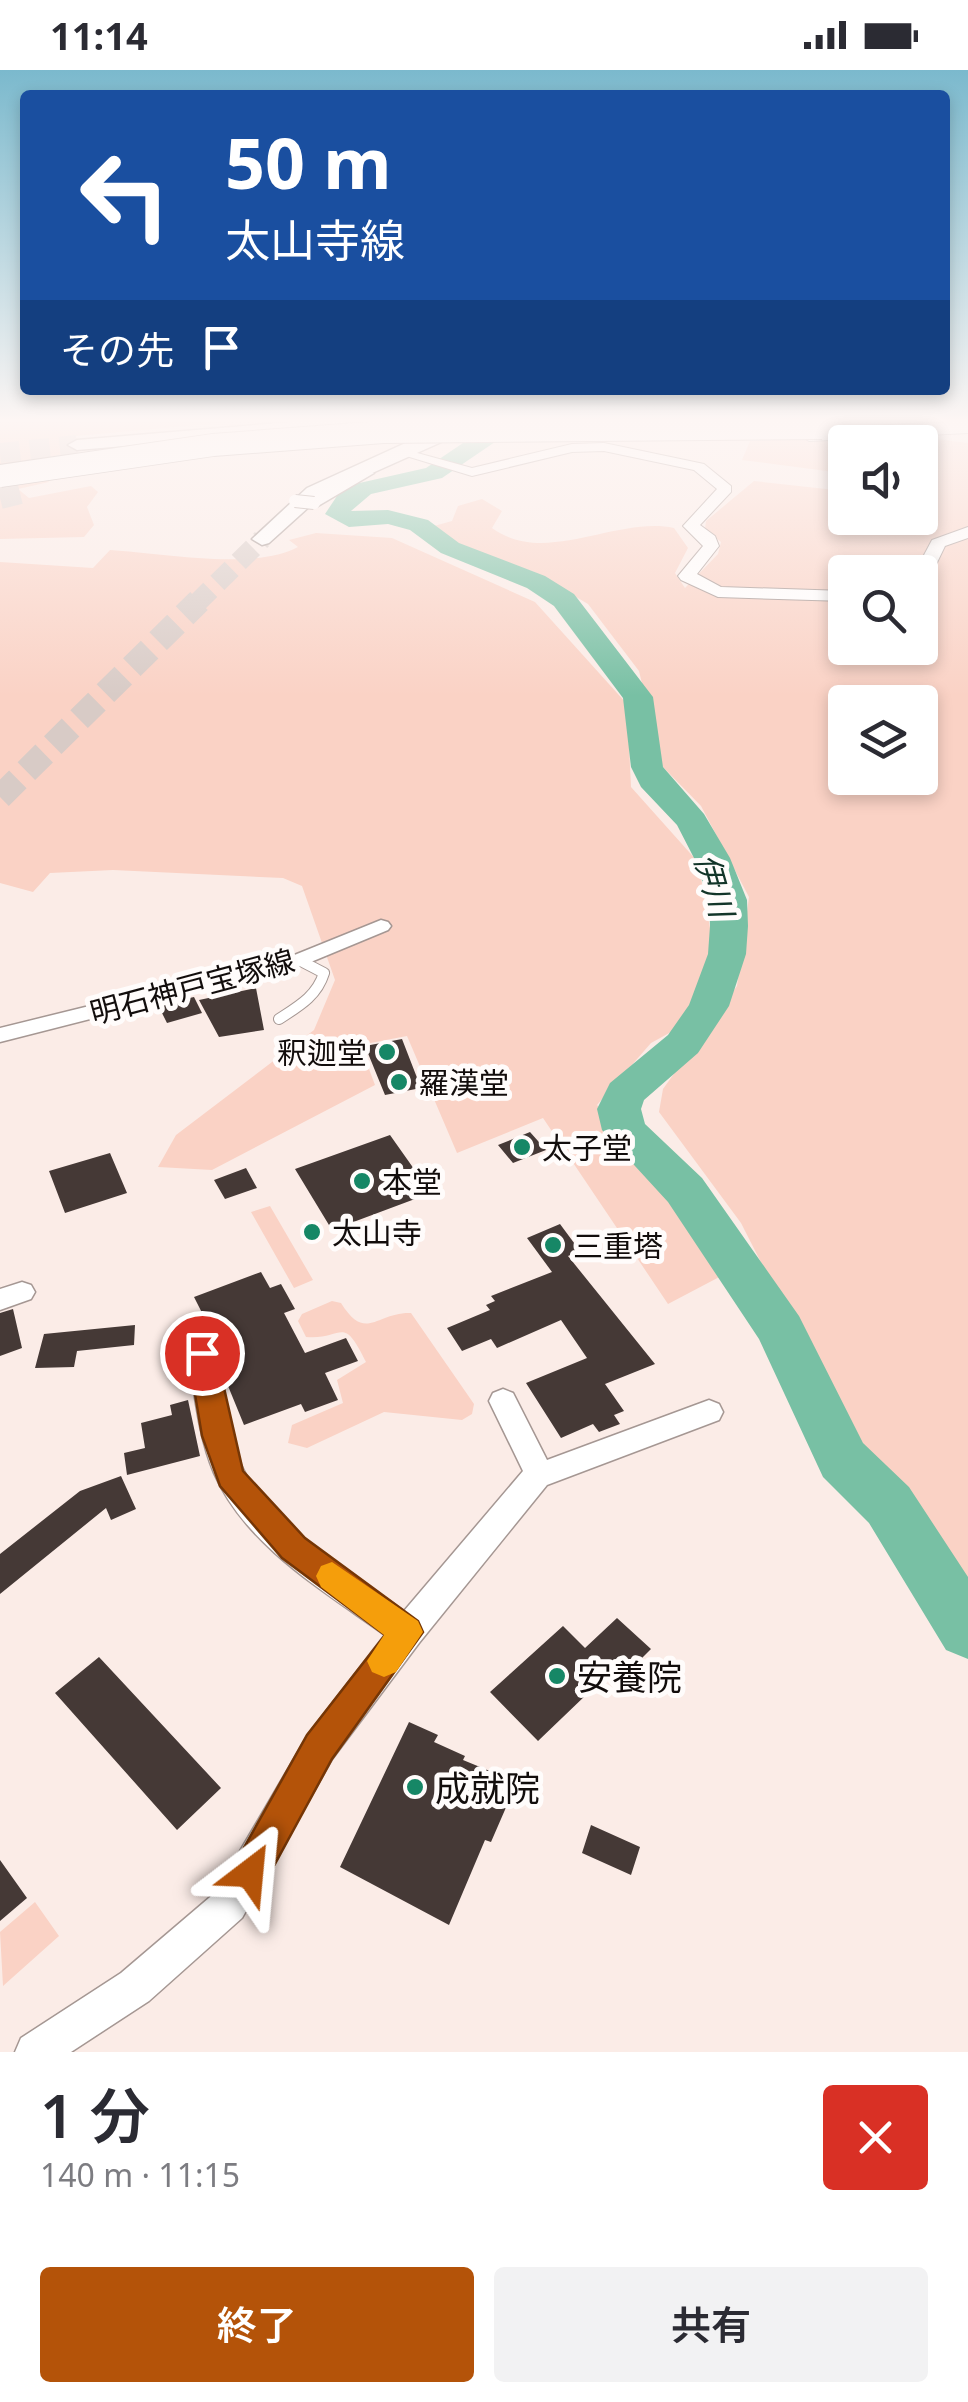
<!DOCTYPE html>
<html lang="ja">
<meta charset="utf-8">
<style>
body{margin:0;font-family:"Noto Sans","Noto Sans JP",sans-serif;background:#f2f2f3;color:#2b2b33;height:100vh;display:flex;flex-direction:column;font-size:38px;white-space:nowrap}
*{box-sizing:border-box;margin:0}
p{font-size:32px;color:#7c7c81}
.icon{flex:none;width:55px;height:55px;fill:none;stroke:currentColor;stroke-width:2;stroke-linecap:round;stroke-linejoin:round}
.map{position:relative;height:1982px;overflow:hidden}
.details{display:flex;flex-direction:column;background:#fff;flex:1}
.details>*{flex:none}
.guide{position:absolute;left:20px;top:20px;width:930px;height:305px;border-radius:10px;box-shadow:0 5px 15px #0003;background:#1a4fa0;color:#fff;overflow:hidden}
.buttons{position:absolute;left:828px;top:355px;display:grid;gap:20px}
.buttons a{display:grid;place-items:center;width:110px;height:110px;border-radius:10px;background:#fff;box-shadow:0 5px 15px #0003;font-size:50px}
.pin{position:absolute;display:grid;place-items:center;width:85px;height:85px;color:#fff;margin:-42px;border:5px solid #fff;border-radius:50%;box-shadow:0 2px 10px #0007}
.me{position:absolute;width:110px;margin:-55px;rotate:29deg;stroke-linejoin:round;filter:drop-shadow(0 0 8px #0008)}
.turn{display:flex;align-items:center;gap:35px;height:210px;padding:0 40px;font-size:45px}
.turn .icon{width:130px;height:130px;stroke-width:2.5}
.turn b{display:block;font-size:70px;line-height:85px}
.then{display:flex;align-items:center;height:95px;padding:0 40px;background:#0003;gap:20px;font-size:38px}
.round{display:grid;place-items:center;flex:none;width:105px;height:105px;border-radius:10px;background:#f2f2f3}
.overview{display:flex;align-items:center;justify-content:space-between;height:170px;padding:0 40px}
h1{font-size:60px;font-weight:600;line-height:75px}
.primary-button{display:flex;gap:20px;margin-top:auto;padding:20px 40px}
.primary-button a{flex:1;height:115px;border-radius:10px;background:#b45309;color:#fff;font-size:40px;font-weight:600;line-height:115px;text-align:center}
.primary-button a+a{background:#f2f2f3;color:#2b2b33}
.status{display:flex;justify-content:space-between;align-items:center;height:70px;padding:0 50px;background:#fff;direction:ltr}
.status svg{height:28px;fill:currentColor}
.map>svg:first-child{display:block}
.green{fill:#fad2c5;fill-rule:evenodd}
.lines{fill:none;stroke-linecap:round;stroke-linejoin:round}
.river{fill:#78c0a4;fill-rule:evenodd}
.building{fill:#453936}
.primary-tunnel-far1{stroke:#d8cbc6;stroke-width:20;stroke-dasharray:20 10;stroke-linecap:butt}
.primary-tunnel{stroke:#d8cbc6;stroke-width:25;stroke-dasharray:25 12;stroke-linecap:butt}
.motorway-tunnel{stroke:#d8cbc6;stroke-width:22;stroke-dasharray:22 11;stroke-linecap:butt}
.service-casing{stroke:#a59793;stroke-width:12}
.minor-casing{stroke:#a59793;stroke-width:3}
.tertiary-casing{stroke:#a59793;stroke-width:2}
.primary-casing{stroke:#a59793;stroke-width:3}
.motorway-casing{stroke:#a59793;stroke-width:2}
.service{stroke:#fff;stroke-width:10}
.minor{fill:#fff;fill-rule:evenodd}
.tertiary{fill:#fff;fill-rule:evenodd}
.primary{fill:#fff;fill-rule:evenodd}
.motorway{fill:#fff;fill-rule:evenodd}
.minor-bridge-casing{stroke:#a59793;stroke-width:14;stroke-linecap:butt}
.motorway-bridge-casing{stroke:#a59793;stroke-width:24;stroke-linecap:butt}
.minor-bridge{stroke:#fff;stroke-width:12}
.motorway-bridge{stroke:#fff;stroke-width:22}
.route{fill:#b45309;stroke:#753606;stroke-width:2.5}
.slow{fill:#f59e0b}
.poi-dot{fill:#168766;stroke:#fffcfb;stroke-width:4}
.labels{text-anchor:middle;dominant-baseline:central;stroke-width:10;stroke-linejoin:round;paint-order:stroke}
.street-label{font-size:30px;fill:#120d0c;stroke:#fffcfb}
.poi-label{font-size:30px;fill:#120d0c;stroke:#fffcfb;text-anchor:start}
.water-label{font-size:32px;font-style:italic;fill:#133529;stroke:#fffcfb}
.near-poi-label{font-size:35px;fill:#120d0c;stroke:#fffcfb;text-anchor:start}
</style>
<div class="status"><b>11:14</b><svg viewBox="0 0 49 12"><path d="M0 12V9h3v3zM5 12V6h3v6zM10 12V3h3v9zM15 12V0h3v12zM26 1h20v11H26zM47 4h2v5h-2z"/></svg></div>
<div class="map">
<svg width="968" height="1982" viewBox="0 0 968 1982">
<rect width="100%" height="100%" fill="#fbece7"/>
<!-- green -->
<path class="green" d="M0,349H239L241,351L76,366L73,382L0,398Z
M801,369L892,372H845V398L834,402L742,390L750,371Z
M943,370L968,373V1546L851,1370L741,1153L659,1042L663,1019L737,916L749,827L701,736L662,696L639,601L588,534L534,502L458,476L434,456L452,451L458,436L482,429L502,441L492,458C545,497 616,446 674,458L688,478L675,503L685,518L718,484L721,472L705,459L706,451L754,411L835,420L845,415V448H920V372H913ZM845,502H920V578H845ZM845,632H920V708H845Z
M44,404L49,412L18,419L29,428L91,416L98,422L87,437L94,455L84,467L0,469V411Z
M316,463L392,468L535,532L627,634L631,717L698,792L712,869L706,900L682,956L651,973L597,1035L677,1122L725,1204L668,1234L543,1048L457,1083L407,966L360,975L375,1015L212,1100L158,1097L176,1065L314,960L335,910L302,816L283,808L113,800L50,803L33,822L0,813V492L93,498L110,480C161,483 254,501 298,477L289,470Z
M270,1136L313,1210L294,1218L251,1142Z
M332,1231L341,1233C366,1273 376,1242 411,1243L474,1334L472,1344L462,1350L384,1342L307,1378L288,1373L292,1355L343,1333L337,1310L366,1292C342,1243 344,1270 306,1267L298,1251L302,1244Z
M35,1832L59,1866L3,1916L0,1862Z"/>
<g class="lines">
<!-- river -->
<path class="river" d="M580,349L569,355L511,361L442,408L371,424L351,441L388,440L428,450L459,473L545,506L574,524L653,627L663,697L704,744L730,788L747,830L748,856L746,884L729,936L698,983L644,1030L641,1039L645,1054L702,1108L799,1246L863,1373L909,1417L968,1507V1589L946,1580L869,1453L823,1407L759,1269L668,1132L602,1060L597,1039L610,1013L668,965L689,935L708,884L710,856L709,830L694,788L677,755L641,717L631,697L623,628L554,536L527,518L441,483L410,460L388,454L349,457L325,444L337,426L355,414L426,398L497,350Z"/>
</g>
<!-- building -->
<path class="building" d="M256,918L264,960L219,967L199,930Z
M194,927L202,943L167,953L158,935Z
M402,969L421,1018L385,1025L365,976Z
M530,1062L546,1080L513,1093L498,1075Z
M390,1065L431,1123L332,1160L295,1099Z
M110,1083L127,1123L65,1143L49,1101Z
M246,1098L257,1118L225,1129L214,1110Z
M560,1154L580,1181L568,1186L655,1294L605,1314L624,1341L614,1345L620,1354L599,1362L593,1354L561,1368L526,1313L587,1288L561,1250L497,1278L491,1269L462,1281L447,1258L490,1240L486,1235L495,1231L491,1226L552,1202L527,1168Z
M261,1202L270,1218L281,1214L295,1239L284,1243L305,1283L346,1268L358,1291L325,1303L338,1330L305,1342L301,1334L244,1355L226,1311L235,1308L194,1227Z
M13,1239L22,1278L0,1286V1243Z
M135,1255L134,1275L77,1281L74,1297L35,1298L44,1264Z
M188,1330L200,1386L127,1405L124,1383L145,1378L141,1353L172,1345L170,1335Z
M121,1406L136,1439L111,1450L106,1438L0,1524V1484L80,1421Z
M617,1548L651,1579L620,1610L611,1601L538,1671L490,1622L563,1556L585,1578Z
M99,1587L221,1718L177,1760L55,1623Z
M409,1652L438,1665L434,1672L465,1686L463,1690L497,1704L492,1717L511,1726L491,1772L485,1770L449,1855L340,1797Z
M591,1755L640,1777L631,1805L582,1783Z
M0,1790L27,1828L0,1851Z"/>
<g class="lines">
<!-- primary-tunnel-far1 -->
<path class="primary-tunnel-far1" d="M0,383L77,375
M196,534L262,469"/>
<!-- primary-tunnel -->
<path class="primary-tunnel" d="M0,727L199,531"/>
<!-- motorway-tunnel -->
<path class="motorway-tunnel" d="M0,428L20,423"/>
<!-- service casing -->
<g class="service-casing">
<path id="service" d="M279,949C299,936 317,926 324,903L299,890"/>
</g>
<!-- minor casing -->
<g class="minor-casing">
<path id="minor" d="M364,400L374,403L318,436L308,433Z
M381,850L388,852L391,856L388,860L306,894L0,972V958L292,886Z
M22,1212L31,1215L35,1222L31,1229L0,1240V1219Z
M202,1272L212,1275L216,1283C223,1320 225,1363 242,1397C269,1456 352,1504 404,1541L523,1401L489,1331L493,1323L503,1319L513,1323L547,1390L709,1330L719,1334L723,1342L719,1350L547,1415L419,1573L332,1689L242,1848L149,1931L71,1982H15L21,1968L121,1903L216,1822L308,1665L385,1565C324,1521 245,1475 214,1403C198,1365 195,1323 188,1283L192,1275Z"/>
</g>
<!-- tertiary casing -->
<g class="tertiary-casing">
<path id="tertiary" d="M604,373L704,394L731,416V422L700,455L715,466L719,476L697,504L721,517L845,521V531L718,527L681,510L678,506L703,476L683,456L717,419L694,400L604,381L572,382L472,406L403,385L410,381L472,398L572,374Z
M968,457V468L945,476L929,509L920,514V502H915L932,470Z"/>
</g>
<!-- primary casing -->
<g class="primary-casing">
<path id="primary" d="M326,349H396L387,354L77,380L68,375L77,370Z
M458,349H477L466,361L321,426L269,473L262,475L252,469L307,418Z"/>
</g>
<!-- motorway casing -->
<g class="motorway-casing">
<path id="motorway" d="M968,351V363L809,371L799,365L809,359Z"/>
</g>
<!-- service -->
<use href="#service" class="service"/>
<!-- minor -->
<use href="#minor" class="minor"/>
<!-- tertiary -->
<use href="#tertiary" class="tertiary"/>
<!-- primary -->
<use href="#primary" class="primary"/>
<!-- motorway -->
<use href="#motorway" class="motorway"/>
<!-- minor-bridge casing -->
<g class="minor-bridge-casing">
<path id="minor-bridge" d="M295,431L314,433"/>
</g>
<!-- motorway-bridge casing -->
<g class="motorway-bridge-casing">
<path id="motorway-bridge" d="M0,406L213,375L383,362L822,358"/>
</g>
<!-- minor-bridge -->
<use href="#minor-bridge" class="minor-bridge"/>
<!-- motorway-bridge -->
<use href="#motorway-bridge" class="motorway-bridge"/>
</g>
<!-- sky -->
<linearGradient id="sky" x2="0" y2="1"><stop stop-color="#7bb9cd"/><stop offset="0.56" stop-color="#fdf6f4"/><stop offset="1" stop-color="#fdf6f4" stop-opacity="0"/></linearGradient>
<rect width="968" height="626" fill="url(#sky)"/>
<!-- route -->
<path class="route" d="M202,1272L212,1275L216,1283L243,1401L305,1468L418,1551L423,1562L332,1689L263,1816L250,1821L237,1816L232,1803L237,1790L307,1665L385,1565L282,1488L220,1416L202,1366L188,1283L192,1275Z"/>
<!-- slow -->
<path class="slow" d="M332,1492L418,1551L423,1562L396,1602L384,1607L372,1602L367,1591L384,1565L321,1517L316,1506L321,1496Z"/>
<!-- markers -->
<g class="poi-dot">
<circle cx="387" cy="982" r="10"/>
<circle cx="399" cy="1012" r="10"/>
<circle cx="522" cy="1077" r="10"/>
<circle cx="362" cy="1111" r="10"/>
<circle cx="312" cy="1162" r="10"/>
<circle cx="553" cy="1175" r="10"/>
<circle cx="557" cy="1606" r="10"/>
<circle cx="415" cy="1717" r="10"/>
</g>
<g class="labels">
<!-- street labels -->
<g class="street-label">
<text transform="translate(192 916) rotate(-15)">明石神戸宝塚線</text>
</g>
<!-- poi labels -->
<g class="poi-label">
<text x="367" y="982" text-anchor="end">釈迦堂</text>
<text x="419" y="1012">羅漢堂</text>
<text x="542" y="1077">太子堂</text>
<text x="382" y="1111">本堂</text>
<text x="332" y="1162">太山寺</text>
<text x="573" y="1175">三重塔</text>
</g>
<!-- water labels -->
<g class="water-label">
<text transform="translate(715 815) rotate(74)">伊川</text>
</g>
<!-- near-poi labels -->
<g class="near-poi-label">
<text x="577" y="1606">安養院</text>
<text x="435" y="1717">成就院</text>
</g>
</g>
</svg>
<div class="buttons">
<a><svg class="icon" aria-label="sound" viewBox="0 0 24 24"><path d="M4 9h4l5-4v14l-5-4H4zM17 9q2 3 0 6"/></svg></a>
<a><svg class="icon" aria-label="search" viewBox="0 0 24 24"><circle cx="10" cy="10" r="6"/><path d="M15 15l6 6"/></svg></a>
<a><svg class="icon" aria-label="layers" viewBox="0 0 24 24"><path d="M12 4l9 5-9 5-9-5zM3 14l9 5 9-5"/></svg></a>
</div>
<div class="pin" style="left:202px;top:1283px;background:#d93025"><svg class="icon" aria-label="arrive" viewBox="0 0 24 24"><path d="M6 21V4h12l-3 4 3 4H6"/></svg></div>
<svg class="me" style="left:250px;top:1803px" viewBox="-20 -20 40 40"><path d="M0-17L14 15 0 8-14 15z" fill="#b45309" stroke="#fff" stroke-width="4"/></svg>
<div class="guide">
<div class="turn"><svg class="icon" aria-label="left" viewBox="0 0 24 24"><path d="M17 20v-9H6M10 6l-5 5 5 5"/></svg><div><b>50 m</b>太山寺線</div></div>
<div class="then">その先<svg class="icon" aria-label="arrive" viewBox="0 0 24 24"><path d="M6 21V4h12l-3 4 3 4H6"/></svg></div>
</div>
</div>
<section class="details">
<div class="overview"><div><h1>1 分</h1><p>140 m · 11:15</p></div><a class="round" style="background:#d93025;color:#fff"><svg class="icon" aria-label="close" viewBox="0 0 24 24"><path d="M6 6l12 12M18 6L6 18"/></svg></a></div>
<div class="primary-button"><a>終了</a><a>共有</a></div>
</section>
